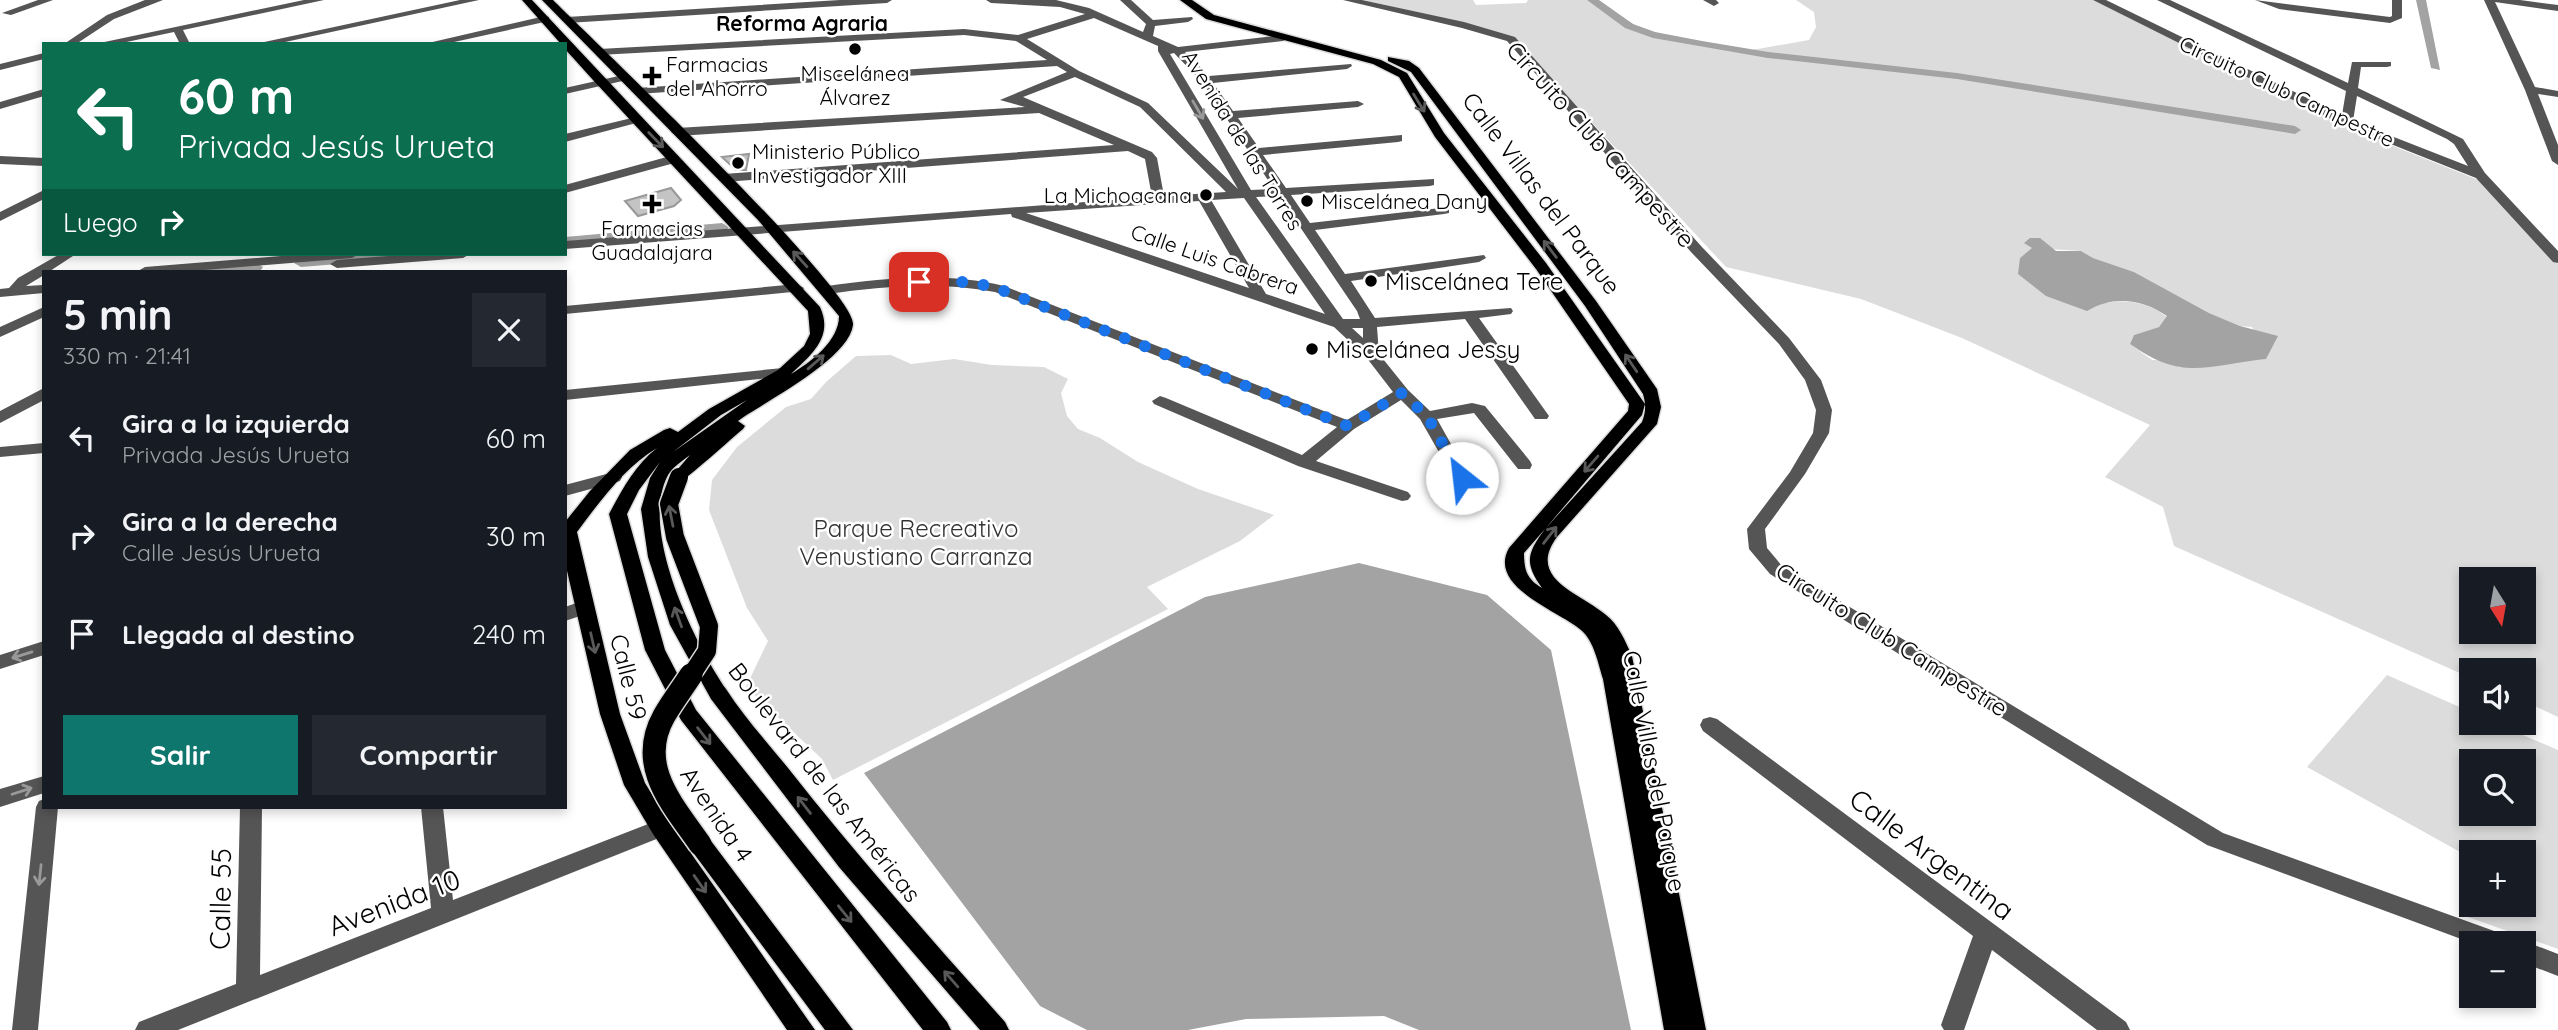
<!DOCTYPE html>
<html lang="es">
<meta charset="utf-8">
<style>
body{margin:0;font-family:Quicksand,sans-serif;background:#242831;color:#f1f3f6;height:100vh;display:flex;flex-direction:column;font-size:26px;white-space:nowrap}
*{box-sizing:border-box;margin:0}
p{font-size:23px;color:#9ea1a6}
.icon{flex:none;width:38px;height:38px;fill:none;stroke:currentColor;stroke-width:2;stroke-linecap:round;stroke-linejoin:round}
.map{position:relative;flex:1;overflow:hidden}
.panel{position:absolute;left:42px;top:270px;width:525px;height:539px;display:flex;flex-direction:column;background:#171b24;border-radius:0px;box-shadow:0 4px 10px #0003}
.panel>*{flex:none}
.banner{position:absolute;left:42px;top:42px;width:525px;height:214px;border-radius:0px;box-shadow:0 4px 10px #0003;background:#0b6e4f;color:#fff;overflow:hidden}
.needle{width:46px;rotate:169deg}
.controls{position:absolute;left:2459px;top:567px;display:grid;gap:14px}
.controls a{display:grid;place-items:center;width:77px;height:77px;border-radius:0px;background:#171b24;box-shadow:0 4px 10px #0003;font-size:35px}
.pin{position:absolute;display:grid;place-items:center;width:60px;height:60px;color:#fff;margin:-30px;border-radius:14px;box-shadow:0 4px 10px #0006}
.me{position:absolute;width:77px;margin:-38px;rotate:331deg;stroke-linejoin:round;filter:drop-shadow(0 0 5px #0008)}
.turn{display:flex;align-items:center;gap:24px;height:147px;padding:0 21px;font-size:32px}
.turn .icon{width:91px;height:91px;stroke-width:2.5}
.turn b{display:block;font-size:49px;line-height:60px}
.then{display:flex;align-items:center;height:66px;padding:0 21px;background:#0003;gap:14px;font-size:26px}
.round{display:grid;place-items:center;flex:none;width:74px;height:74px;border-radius:0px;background:#242831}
.overview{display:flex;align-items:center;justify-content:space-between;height:119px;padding:0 21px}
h1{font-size:42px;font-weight:700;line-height:52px}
.button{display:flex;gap:14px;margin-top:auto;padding:14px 21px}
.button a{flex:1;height:80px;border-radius:0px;background:#0f766e;color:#fff;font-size:28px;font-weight:700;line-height:80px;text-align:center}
.button a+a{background:#242831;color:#f1f3f6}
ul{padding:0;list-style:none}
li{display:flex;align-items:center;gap:21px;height:98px;padding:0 21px}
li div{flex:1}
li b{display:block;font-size:26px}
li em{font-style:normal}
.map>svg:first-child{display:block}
.green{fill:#dcdcdc;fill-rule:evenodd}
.water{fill:#a3a3a3}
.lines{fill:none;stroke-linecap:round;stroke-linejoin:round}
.canal{fill:#a3a3a3;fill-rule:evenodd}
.building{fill:#c4c4c4;stroke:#999;stroke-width:2}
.major-casing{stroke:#dbdbdb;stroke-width:3}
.minor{fill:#555;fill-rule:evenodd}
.major{fill:#000;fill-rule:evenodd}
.major-bridge-far1-casing{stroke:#dbdbdb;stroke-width:21;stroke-linecap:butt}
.major-bridge-casing{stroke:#dbdbdb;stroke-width:26;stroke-linecap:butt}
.major-bridge-far1{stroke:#000;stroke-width:18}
.major-bridge{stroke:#000;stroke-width:23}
.oneway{stroke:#595959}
.oneway2{stroke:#999}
.route{stroke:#1a73e8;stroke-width:12;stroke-dasharray:0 21.6}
.poi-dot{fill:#000;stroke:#fff;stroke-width:2.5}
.labels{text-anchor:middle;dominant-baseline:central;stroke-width:5;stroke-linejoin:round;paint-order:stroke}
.far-neighbourhood-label{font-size:21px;font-weight:bold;fill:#000;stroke:#fff}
.far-poi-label{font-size:21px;fill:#000;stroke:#fff;text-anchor:start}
.far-street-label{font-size:21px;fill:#000;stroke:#fff}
.street-label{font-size:24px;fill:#000;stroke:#fff}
.poi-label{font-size:24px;fill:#000;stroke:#fff;text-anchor:start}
.park-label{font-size:24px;fill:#333;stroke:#fff}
.near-street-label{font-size:28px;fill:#000;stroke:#fff}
</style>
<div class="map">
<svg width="2558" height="1030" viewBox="0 0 2558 1030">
<rect width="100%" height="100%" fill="#fff"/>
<!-- green -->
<path class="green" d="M1363,0H1473L1476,5L1526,3L1528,0H1594L1638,27L1674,38L1752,50L1809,40L1816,27L1814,12L1796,0H2093L2383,142L2481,181L2558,264V717L2524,701V670H2471V678L2174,546L2163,507L2105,477L2150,425L1962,338L1861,299L1726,267L1517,42L1450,20ZM2033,248L2081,251L2093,258L2134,272L2209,313L2240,326L2252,327L2268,353L2266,359L2240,361L2152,360L2130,344L2134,335L2159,327L2167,317C2146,301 2124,299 2099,304L2020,258ZM2471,579H2524V632H2471Z
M891,355L911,364L954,359L992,365L1044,367L1068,379L1061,393L1067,416L1078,429L1100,438L1138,462L1198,489L1274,515L1240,541L1147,587L1168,609L833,780L822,759L746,687L768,641L747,608L709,510L712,480L737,447L786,407L811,399L826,382L856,356Z
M2387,675L2471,712V723H2495L2558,750V949L2465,916L2476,905H2524V852H2471V858L2307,767ZM2471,761H2524V814H2471Z"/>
<!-- water -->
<path class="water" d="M2030,238H2040L2056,251H2081L2093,258L2134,272L2209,313L2240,326L2278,336L2266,359C2207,365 2183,382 2130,344L2134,335L2159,327L2167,316C2143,299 2113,295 2087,311L2046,296L2018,274L2020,258L2032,248L2024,243Z
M1359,563L1487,595L1551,650L1631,1030H1419L1384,1016L1246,1019L1188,1030H1087L1040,1006L864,773L1205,597Z"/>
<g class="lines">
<!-- canal -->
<path class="canal" d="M1587,0H1599L1633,24L1655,32L1702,41L1768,52L1957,73L2295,126L2301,130L2295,134L1957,79L1768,58L1653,38L1625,28Z
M2416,0H2426L2440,70L2431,68Z
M722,223L729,227L727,230L565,245V237Z
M364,254H419L412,258L301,267L294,263L301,259Z
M256,263L263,267L261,270L203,271L210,267Z"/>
</g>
<!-- building -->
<path class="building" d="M749,154L746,170H736L722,157Z
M671,188L681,200L674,206L638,216L625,201Z"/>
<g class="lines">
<!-- major casing -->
<g class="major-casing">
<path id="major" d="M522,0H532L820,307C834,337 811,355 791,374C811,362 839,341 839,316L758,220L542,0H553C592,39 858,292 853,325C849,359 766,401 738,421L745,426L743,429C732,438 686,480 679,482L671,477L690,455C681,462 672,467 667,477C640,532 694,642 726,689C744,717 767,742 788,768C857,856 931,939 1005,1022L1009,1030H980L839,867L711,699L670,625L648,557L641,509L650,478L660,462L639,490L627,514L665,650L696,710L947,1022L951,1030H923L681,720L645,650L609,514C622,490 635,465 657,448C624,468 600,501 577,532L620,714L645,783L669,822L815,1030H787L653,834L624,785L600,714L565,562V522L590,491L630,450L664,430L670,428L678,432L709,409L778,370L804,346L810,334L808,311L593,80L565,49V44H561ZM747,400L673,452L721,415Z
M1180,0H1192L1214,15L1381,60L1407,73L1444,133L1546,263L1645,404L1642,415L1545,529L1642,422C1646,412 1646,404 1643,394L1585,306L1411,72L1388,61V57L1409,61L1419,68L1596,301L1657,389L1661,407L1657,424L1557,537C1526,579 1580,593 1606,615C1619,625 1625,641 1632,656L1706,1030H1664L1603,679C1598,663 1594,641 1581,630C1559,611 1487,587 1509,548L1628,411L1629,404L1536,269L1435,137L1399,77L1373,64L1206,19ZM1545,529C1527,553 1524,563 1542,588C1527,579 1524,570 1524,553Z
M700,835L708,837L853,1030H825L692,851L689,844L692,837Z"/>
</g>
<!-- minor -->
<path class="minor" d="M38,0H53L11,15L2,13Z
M145,0H163L114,19L76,44H64L107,15Z
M304,0H324L183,30L190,44H180L174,32L117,44H95Z
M460,0H479L276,44H255Z
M840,0H892L887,3L567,23L562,20L567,17Z
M986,0H1056L1089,8L1143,32L1146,24L1120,0H1131L1153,20L1192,17L1193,19L1188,22L1155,26L1153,36L1178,47L1283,35L1288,38L1283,41L1185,52L1209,76L1351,64L1352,66L1347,69L1213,83L1233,111L1358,101L1364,104L1358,107L1238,118L1259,148L1402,135V141L1398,142L1263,155L1286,188L1434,179V185L1430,186L1291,195L1310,223L1449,207V213L1444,214L1315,230L1345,274L1484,255L1486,258L1479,262L1351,281L1375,318L1511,308L1513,311L1511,314L1479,318L1549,416L1547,419H1535L1465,319L1377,327L1379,354L1408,390L1430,411L1472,403L1485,406L1530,461L1532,465L1530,469H1518L1474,413L1437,419L1470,478L1462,483L1456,482L1420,419L1401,400L1354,429L1316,461L1408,492L1411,496L1408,500L1402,501L1298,466L1154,404L1152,401L1160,396L1166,398L1302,455L1337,427L995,292C939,281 883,286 827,294L820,290L827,286C886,278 945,272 1004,286L1347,420L1393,392L1366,357L1334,327L1012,217L1011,214L565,249V241L1152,197L1145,159L1128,151L724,182L718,178L724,174L1114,145L1039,113L677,136L671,132L677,128L1025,107L1000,100L1067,72L1057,66L637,94L631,91L637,88L1047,60L1016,41L964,35L599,55L594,52L599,49L964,29L1018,35L1085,14L1060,7L991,3ZM1094,18L1158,46V51L1238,189L1148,103L1079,71L1027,39ZM1174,53L1202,82L1274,189L1251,190L1170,54ZM1075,77L1140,107L1226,192L1164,196L1157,158L1152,152L1023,97ZM1279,196L1357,311L1360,319H1343L1256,197ZM1244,198L1325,314L1266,294L1211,200ZM1199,201L1249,288L1026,213ZM1352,328H1363V338Z
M1343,0H1362L1464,22L1515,37L1701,246L1789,338L1821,380L1832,410L1829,433L1805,474L1765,529L1767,548L1782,566L2223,833L2508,936L2512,943H2472L2207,845L1770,574L1749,549L1747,529L1790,472L1813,433L1816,410L1805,380L1779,344L1691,252L1507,41L1462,28Z
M1703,0H1716L1719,3L1714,6Z
M2093,0H2106L2342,115L2346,91L2157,0H2170L2348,83L2352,62H2391V66L2387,67H2361L2358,88L2463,139L2485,173L2558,251V263L2553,262L2476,178L2343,125ZM2357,96L2447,139L2454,144L2468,166L2353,121Z
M2255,0L2390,17L2392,16V0H2402V18L2390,23L2279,9Z
M2484,0H2520L2558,5V11L2495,2L2535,87L2558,91V97L2538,94L2558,145V165L2552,161L2525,90Z
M545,16L549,17V21L445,44H424Z
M44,53V59L0,70V64Z
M623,75L629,78L627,80L565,94V88Z
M44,89V96L0,109V102Z
M636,117L642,120L640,122L565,142V134Z
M674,155L678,156V162L565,193V185Z
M0,156L44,158V166L0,164Z
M44,190V199L0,221V212Z
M60,254H76L50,271H44V275L26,286L44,285V293L0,297V289L9,288L18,278Z
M305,254H359L352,258L192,271H138L145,267Z
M414,254H470L463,258L337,268L330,264L337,260Z
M797,284L804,288L802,291L565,314V306Z
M44,307V317L0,337V327Z
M783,368L791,373L788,376L565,400V390Z
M44,388V400L0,423V411Z
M44,443V453L0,457V447Z
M614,472L620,473L622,477L620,481L565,496V485Z
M585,600L592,602L594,607L592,612L565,621V607Z
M44,641V655L0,669V655Z
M1710,717L1717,719L2126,1022L2130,1030H2097L1992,950L1964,1030H1944L1941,1025L1973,936L1703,731L1700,725L1703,719Z
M44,776V793L0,807V789Z
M44,799V807H58L38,1030H12L36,807L39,801Z
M240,807H262L260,975L431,908L421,807H443L453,900L661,819L669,822L672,828L669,834L178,1030H135L139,1022L236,984Z
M2524,941L2558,954V976L2524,963V943H2519Z"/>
<!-- major -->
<use href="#major" class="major"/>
<!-- major-bridge-far1 casing -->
<g class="major-bridge-far1-casing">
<path id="major-bridge-far1" d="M679,477L669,504L675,537L709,626L707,651L690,677"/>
</g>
<!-- major-bridge casing -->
<g class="major-bridge-casing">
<path id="major-bridge" d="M691,675C682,689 672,702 664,716C636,766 673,805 700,844"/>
</g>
<!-- major-bridge-far1 -->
<use href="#major-bridge-far1" class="major-bridge-far1"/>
<!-- major-bridge -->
<use href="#major-bridge" class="major-bridge"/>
</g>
<!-- one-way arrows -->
<defs><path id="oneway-shaft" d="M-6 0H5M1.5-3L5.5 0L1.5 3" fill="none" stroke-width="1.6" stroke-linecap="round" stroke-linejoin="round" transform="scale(1.75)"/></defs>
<g class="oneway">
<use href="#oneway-shaft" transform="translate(1419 103) rotate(58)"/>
<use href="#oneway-shaft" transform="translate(656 140) rotate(46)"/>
<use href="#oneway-shaft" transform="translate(1550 249) rotate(-127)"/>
<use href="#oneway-shaft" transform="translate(800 259) rotate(-132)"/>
<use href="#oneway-shaft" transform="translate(816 362) rotate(-41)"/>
<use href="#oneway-shaft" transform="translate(1631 363) rotate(-124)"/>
<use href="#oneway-shaft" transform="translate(1591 464) rotate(131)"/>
<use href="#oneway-shaft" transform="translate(671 516) rotate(-101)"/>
<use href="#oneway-shaft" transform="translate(1550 535) rotate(-52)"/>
<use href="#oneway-shaft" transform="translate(678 617) rotate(-110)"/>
<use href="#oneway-shaft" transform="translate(593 643) rotate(77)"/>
<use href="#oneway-shaft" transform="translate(704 736) rotate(52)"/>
<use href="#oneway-shaft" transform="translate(804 805) rotate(-128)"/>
<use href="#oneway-shaft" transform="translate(700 884) rotate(55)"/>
<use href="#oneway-shaft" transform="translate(845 914) rotate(51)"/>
<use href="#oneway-shaft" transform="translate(951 979) rotate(-131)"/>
</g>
<g class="oneway2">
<use href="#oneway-shaft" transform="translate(1198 110) rotate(60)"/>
<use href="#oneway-shaft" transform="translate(22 655) rotate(163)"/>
<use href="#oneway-shaft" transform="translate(22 791) rotate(-18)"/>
<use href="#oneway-shaft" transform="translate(40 875) rotate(96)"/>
</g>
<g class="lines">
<!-- route -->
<path class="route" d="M919,282H972L999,289L1348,426L1402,393L1427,416L1462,478"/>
</g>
<!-- markers -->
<g class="poi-dot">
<circle cx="855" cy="49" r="7"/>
<path d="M648.5 65.5h7v7h7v7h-7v7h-7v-7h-7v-7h7z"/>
<circle cx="738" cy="163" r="7"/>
<circle cx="1206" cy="195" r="7"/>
<circle cx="1307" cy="201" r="7"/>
<path d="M648.5 193.5h7v7h7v7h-7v7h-7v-7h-7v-7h7z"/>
<circle cx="1371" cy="281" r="7"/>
<circle cx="1312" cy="349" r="7"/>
</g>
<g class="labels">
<!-- far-neighbourhood labels -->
<g class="far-neighbourhood-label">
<text x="802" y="23">Reforma Agraria</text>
</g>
<!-- far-poi labels -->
<g class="far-poi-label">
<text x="666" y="64">Farmacias<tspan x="666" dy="24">del Ahorro</tspan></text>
<text x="855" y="73" text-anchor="middle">Miscelánea<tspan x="855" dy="24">Álvarez</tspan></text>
<text x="752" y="151">Ministerio Público<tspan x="752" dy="24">Investigador XIII</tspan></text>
<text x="1192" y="195" text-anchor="end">La Michoacana</text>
<text x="1321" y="201">Miscelánea Dany</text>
<text x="652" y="228" text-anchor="middle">Farmacias<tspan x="652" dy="24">Guadalajara</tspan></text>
</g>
<!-- far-street labels -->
<g class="far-street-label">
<text transform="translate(2287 91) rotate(25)">Circuito Club Campestre</text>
<text transform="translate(1243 140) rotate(58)">Avenida de las Torres</text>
<text transform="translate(1215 259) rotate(19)">Calle Luis Cabrera</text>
</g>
<!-- street labels -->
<g class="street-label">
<text transform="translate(1601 144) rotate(48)">Circuito Club Campestre</text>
<text transform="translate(1542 193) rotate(53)">Calle Villas del Parque</text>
<text transform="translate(1892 639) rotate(32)">Circuito Club Campestre</text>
<text transform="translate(629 677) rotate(76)">Calle 59</text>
<text transform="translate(1655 771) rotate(79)">Calle Villas del Parque</text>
<text transform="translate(825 782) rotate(52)">Boulevard de las Américas</text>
<text transform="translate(717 814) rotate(56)">Avenida 4</text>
</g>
<!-- poi labels -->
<g class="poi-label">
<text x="1385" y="281">Miscelánea Tere</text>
<text x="1326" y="349">Miscelánea Jessy</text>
</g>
<!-- park labels -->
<g class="park-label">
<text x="916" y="528">Parque Recreativo<tspan x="916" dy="28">Venustiano Carranza</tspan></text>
</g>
<!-- near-street labels -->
<g class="near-street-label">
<text transform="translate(1932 854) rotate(37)">Calle Argentina</text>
<text transform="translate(220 899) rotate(-89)">Calle 55</text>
<text transform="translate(394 902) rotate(-21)">Avenida 10</text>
</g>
</g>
</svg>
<div class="controls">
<a><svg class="needle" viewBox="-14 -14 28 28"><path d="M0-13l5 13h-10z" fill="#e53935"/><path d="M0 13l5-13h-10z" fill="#9ea1a6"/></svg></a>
<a><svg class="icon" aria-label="sound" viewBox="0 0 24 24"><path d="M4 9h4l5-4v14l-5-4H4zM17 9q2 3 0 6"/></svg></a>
<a><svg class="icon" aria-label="search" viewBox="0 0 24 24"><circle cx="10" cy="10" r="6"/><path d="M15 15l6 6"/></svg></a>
<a>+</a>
<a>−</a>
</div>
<div class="pin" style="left:919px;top:282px;background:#d93025"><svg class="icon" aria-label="arrive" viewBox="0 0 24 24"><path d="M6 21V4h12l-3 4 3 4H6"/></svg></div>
<svg class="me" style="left:1462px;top:478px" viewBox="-20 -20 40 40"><circle r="19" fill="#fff"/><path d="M0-13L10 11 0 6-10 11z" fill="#1a73e8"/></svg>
<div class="banner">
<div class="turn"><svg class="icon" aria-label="left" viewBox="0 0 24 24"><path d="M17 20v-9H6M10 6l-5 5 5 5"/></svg><div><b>60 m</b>Privada Jesús Urueta</div></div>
<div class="then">Luego<svg class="icon" aria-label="right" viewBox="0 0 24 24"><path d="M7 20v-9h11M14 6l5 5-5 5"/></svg></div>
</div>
<section class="panel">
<div class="overview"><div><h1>5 min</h1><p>330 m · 21:41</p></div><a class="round"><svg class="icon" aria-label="close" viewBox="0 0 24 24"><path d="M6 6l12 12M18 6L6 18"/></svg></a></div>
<ul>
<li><svg class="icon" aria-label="left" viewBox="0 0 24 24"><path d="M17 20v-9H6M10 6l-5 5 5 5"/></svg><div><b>Gira a la izquierda</b><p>Privada Jesús Urueta</p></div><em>60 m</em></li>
<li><svg class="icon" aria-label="right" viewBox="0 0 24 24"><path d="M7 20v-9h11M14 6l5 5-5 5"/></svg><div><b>Gira a la derecha</b><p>Calle Jesús Urueta</p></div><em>30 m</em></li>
<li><svg class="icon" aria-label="arrive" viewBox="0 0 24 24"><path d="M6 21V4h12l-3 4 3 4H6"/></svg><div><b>Llegada al destino</b></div><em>240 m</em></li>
</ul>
<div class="button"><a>Salir</a><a>Compartir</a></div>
</section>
</div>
